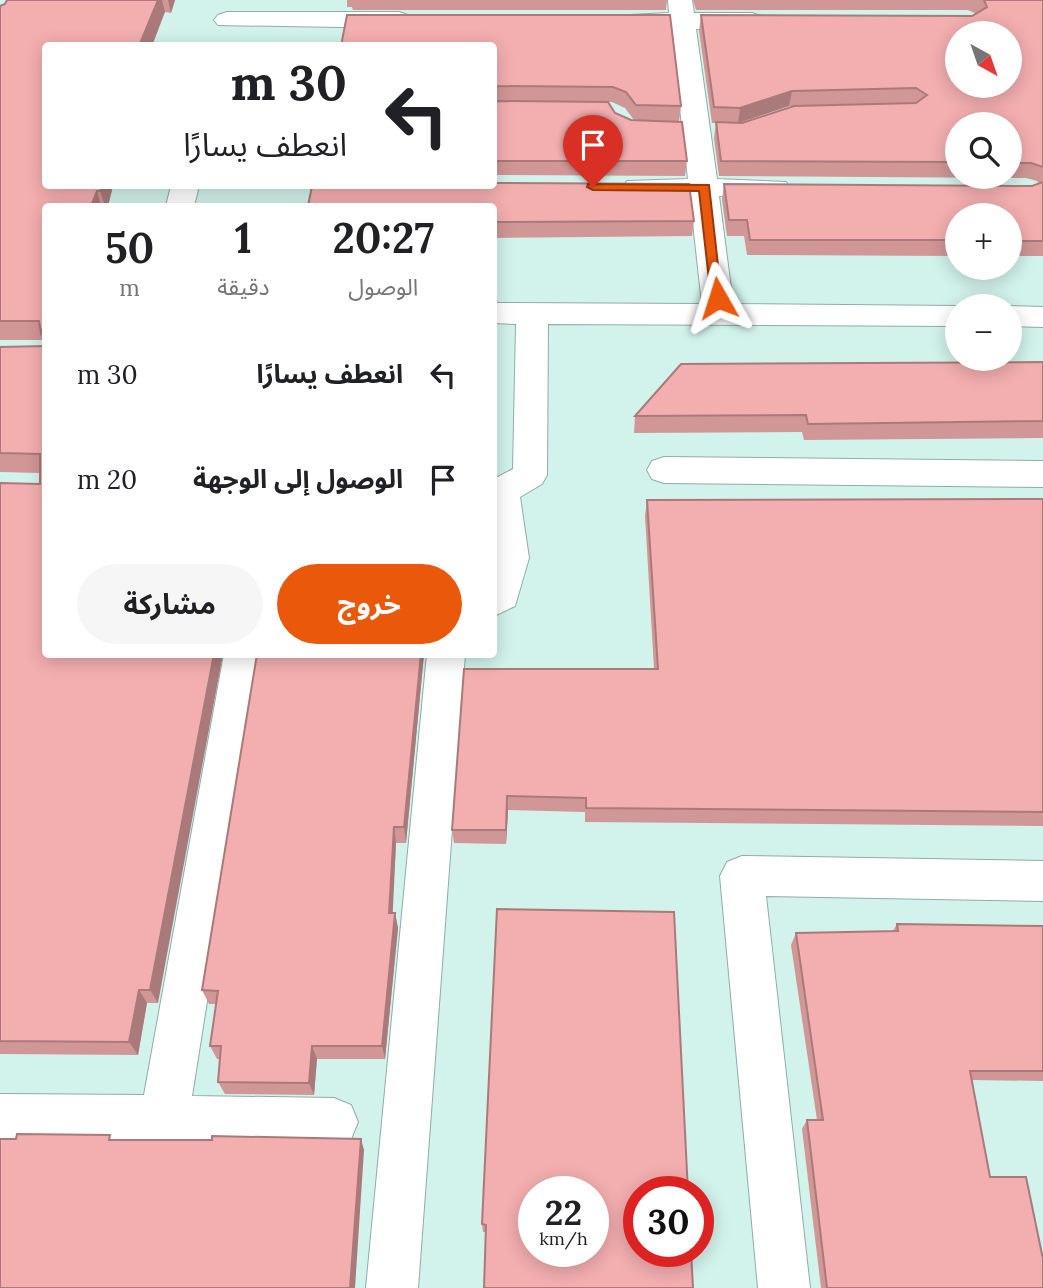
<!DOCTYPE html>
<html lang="ar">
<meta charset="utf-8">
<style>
body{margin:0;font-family:Lora,"Noto Sans Arabic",serif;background:#f6f6f6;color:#202124;direction:rtl;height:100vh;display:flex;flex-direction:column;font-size:26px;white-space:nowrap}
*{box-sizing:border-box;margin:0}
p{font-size:23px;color:#757577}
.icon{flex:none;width:38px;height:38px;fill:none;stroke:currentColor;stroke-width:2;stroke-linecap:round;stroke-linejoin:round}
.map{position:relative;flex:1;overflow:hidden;direction:ltr}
.sheet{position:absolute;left:42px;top:203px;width:455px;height:455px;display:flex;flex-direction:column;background:#fff;border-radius:7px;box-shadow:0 4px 18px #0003;direction:rtl}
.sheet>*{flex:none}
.hud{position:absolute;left:42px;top:42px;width:455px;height:147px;border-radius:7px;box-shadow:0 4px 18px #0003;direction:rtl;background:#fff;color:#202124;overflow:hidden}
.needle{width:46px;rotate:140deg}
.controls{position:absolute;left:945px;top:21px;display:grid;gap:14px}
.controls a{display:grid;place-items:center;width:77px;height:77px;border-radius:50%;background:#fff;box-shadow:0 4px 18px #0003;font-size:35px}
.speed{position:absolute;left:518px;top:1176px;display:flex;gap:14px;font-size:35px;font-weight:700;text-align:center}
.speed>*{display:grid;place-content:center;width:91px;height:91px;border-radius:50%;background:#fff;box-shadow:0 4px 18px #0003;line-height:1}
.speed small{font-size:18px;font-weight:400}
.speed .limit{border:10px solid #d22;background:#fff;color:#111}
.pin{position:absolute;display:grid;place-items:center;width:60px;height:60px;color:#fff;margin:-72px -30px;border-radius:50% 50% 50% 0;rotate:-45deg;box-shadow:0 0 7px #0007}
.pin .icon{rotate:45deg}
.me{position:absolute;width:77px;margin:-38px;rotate:354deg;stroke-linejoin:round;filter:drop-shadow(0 0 5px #0008)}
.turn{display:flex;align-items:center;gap:24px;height:147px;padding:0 35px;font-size:32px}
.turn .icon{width:91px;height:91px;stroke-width:2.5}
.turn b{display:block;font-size:49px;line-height:60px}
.eta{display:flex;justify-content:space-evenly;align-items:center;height:119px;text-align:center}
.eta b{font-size:42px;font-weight:700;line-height:49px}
.cta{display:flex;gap:14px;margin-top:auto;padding:14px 35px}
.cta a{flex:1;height:80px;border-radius:42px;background:#ea580c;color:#fff;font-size:28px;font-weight:700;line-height:80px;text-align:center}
.cta a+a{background:#f6f6f6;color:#202124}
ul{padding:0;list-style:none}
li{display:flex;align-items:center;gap:21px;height:105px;padding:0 35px}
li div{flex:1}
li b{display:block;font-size:26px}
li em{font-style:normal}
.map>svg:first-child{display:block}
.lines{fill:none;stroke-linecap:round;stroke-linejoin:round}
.street-casing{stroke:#8eada8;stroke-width:2}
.street{fill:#fff;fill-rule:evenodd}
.wall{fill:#d19696;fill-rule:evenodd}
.shaded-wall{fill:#aa7a7a}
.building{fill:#f3aeaf;stroke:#aa7a7a;stroke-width:2;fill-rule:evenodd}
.route{fill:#ea580c;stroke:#983908;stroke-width:2}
</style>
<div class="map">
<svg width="1043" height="1288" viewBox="0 0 1043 1288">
<rect width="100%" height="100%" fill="#d2f2ec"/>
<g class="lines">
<!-- street casing -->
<g class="street-casing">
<path id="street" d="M668,0H692L694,13H752L761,16L765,21L761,26L752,29H696L717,179L786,182L790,188L786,194L719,196L733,304L957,306H960L957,326L548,324L547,475L542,484L520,497L529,558L515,606L494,616V479L513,469L516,324L494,323V303L702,304L690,196L627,193L623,187L627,181L688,179L671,29L611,26L607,21L611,16L669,13Z
M227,12H399L408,15L412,20L408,25L399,28L218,25L214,20L218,15Z
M171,186H199L194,206H166Z
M1007,306H1010L1043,307V327L1010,326Z
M664,457L1043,461V487L664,483L652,479L647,470L652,461Z
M224,654H262L192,1096L334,1098L351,1105L358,1122L351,1139L334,1146L0,1142V1094L144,1095Z
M427,654H465L418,1288H366Z
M742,856L1043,861V901L766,896L810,1288H758L720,876L727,862Z"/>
</g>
<!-- street -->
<use href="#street" class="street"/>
</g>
<!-- wall -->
<path class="wall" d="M7,0H175L171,13L165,12L46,186H113L108,206H46V345L44,340H0V6L5,4Z
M347,0H667L666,10H353L352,7H347Z
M693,0H1043V256H1010V215H957V256L747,255L744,236H727L722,200L724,184L1032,186L1039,184L1037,181L1026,178L719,176L714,138L716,123H712L699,31L701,15L972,16L977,14L968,10H696ZM789,106H794L742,123H739ZM957,124H1010V177H957Z
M670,15L681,106L679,121L687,161L685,176L494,175V177V46ZM608,102H612L625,108L634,120H631L615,113Z
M494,206L694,221L692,236L494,238Z
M46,346L158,1003H147L138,1055L0,1054V483L40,484V473L0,472V347Z
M1043,362V438L804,440L802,432L634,433L635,416Z
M1043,499V826L585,822V812L508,810L506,844L454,843L452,830L654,669L645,516L647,500Z
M257,654H424L406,843H396L392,913H395L398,928L385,1059H317L314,1095L225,1094L218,1082L220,1059H217L210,1046L216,1004H209L202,990Z
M497,909L486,1232H483L482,1224Z
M897,924L1043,926V1081L972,1080L990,1177L1043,1288H821L802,1129L807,1120H817L791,945L796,933L893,931Z"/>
<!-- shaded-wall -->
<path class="shaded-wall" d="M158,0H162L165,12L152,46H139Z
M168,0H175L171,13Z
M792,91L789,106L738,123L740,108Z
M102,186H113L108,206H105L100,191Z
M97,191L101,206H91Z
M46,322V345L41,333Z
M214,654H223L158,1003L150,990Z
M421,654H424L406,843L404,827Z
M507,796L508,810L506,844V830Z
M394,827L396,843L392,928L389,913Z
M395,913L398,928L385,1059L382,1046Z
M139,990L147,1003L138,1055L129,1042Z
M312,1046L317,1059L314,1095L309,1083Z
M361,1139L364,1150L355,1288H350Z"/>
<!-- building -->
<path class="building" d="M7,0H158L139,46H46V186H102L100,191H97L91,206H46V322L41,333L39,321H0V6L5,4Z
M984,0H1043V167L1031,163H1010V124H957V162L721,161L716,122L742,123L794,106L916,103L927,95L916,88L792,91L740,108L714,107L701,15L972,16L987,7ZM957,33H1010V86H957Z
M347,15H670L681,106L636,105L626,92L613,87L494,86V87V46H341Z
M494,101L608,102L615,113L631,120L682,122L687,161H494Z
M1043,182V241H1010V215H957V240H750L747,220H729L724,184L1032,186Z
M494,183L689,184L694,221L494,222V206H308L312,186H494Z
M46,346V654H214L150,990H139L129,1042L0,1041V483L40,484V454L0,453V347Z
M1043,362V421L808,424L806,415L635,416L681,364Z
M1043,499V812L586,808V798L507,796L506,830H452L464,669H658L647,500Z
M257,654H421L404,827H394L389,913H395L382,1046H312L309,1083L218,1082L221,1046H210L218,991L202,990Z
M497,909L674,912L688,1192H639V1251H691L693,1288H484L486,1225L482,1224ZM534,1192H593V1251H534Z
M897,924L1043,926V1071H970L990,1177H1026L1043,1259V1288H827L807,1120H823L796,933L898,931Z
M17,1134L110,1135L109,1140H212V1136L361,1139L350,1288H0V1139H16Z"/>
<!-- route -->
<path class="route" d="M588,184L709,185L722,301L711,298L699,191L593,190L587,187Z"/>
</svg>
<div class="controls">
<a><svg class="needle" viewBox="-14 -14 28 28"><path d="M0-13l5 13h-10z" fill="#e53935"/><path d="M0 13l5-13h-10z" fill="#757577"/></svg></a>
<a><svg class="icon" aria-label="search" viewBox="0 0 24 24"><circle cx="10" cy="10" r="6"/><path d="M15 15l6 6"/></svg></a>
<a>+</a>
<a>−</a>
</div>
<div class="speed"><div>22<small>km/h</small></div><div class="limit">30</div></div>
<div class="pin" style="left:593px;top:187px;background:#d93025"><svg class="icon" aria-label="arrive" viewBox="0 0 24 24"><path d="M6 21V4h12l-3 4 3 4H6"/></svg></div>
<svg class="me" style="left:718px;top:298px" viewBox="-20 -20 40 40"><path d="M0-17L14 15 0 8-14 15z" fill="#ea580c" stroke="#fff" stroke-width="4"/></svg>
<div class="hud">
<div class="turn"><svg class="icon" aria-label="left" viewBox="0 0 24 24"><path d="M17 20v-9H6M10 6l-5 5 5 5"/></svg><div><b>30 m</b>انعطف يسارًا</div></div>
</div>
<section class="sheet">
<div class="eta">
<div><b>20:27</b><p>الوصول</p></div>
<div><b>1</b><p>دقيقة</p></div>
<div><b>50</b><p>m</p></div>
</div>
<ul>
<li><svg class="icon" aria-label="left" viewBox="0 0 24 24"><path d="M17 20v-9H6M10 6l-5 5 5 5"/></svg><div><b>انعطف يسارًا</b></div><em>30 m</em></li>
<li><svg class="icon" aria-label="arrive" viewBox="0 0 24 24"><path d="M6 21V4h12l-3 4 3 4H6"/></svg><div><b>الوصول إلى الوجهة</b></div><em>20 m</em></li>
</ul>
<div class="cta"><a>خروج</a><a>مشاركة</a></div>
</section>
</div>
